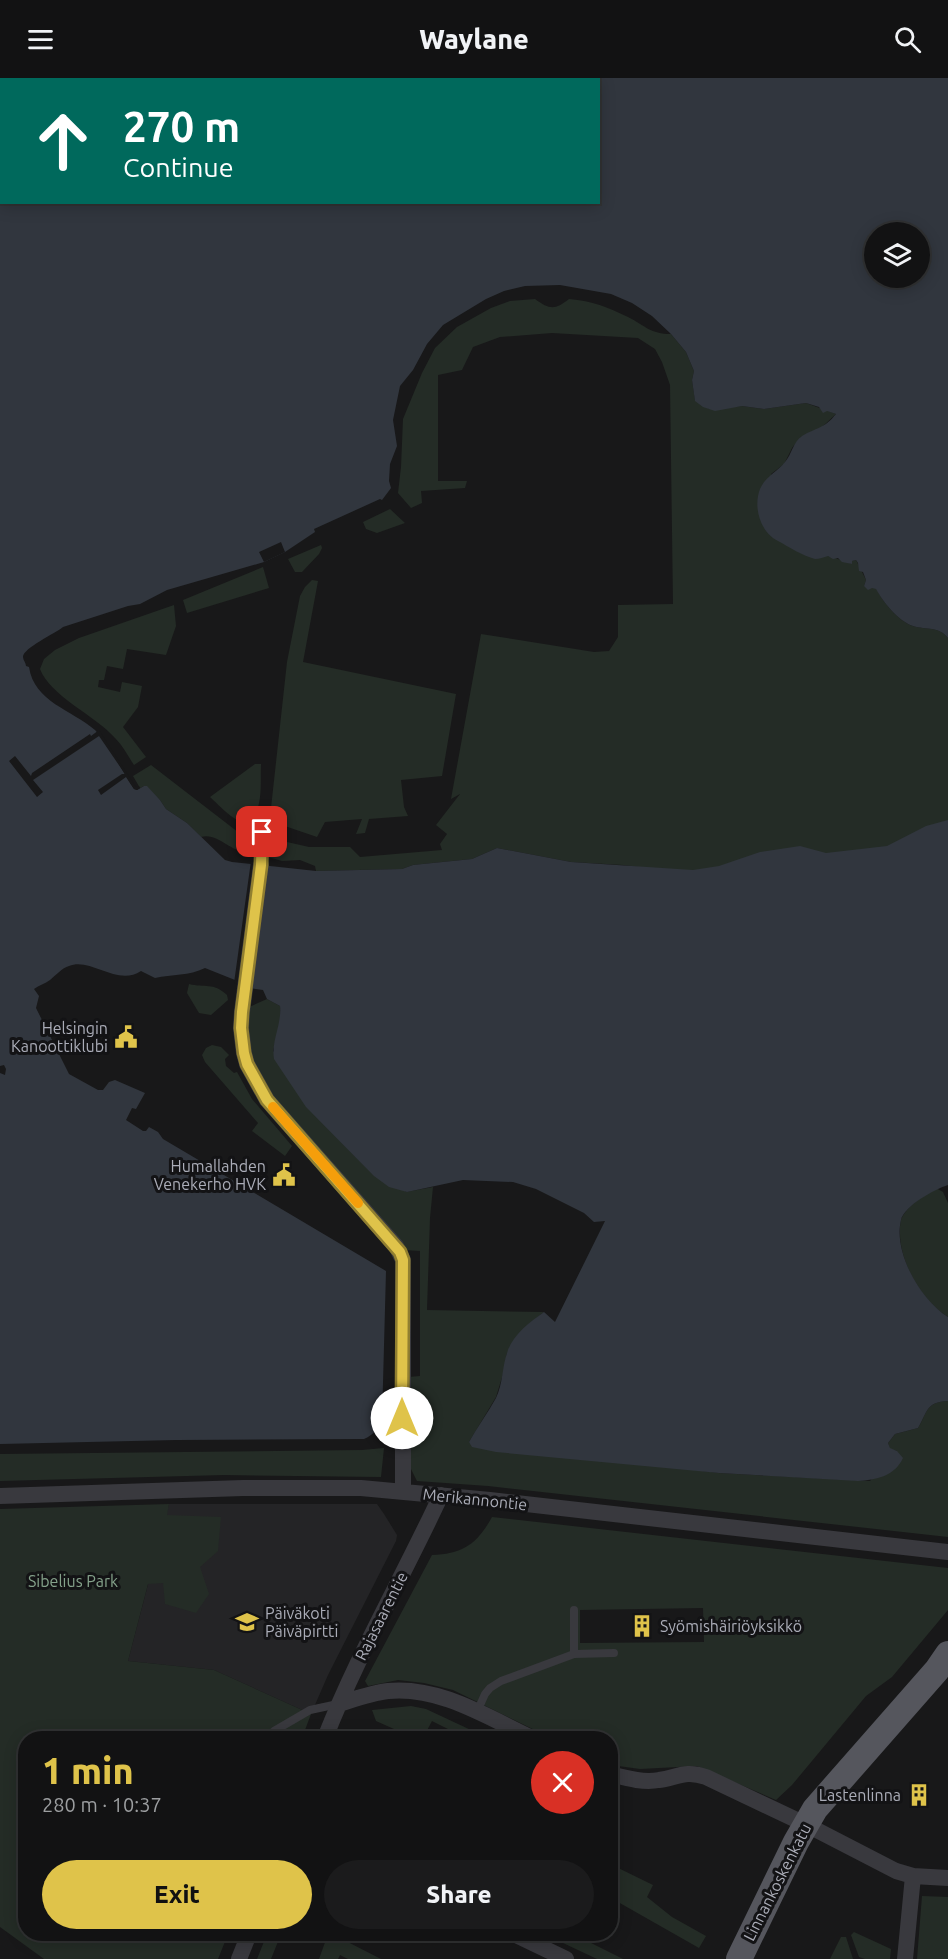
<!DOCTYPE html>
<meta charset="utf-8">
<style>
body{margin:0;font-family:Ubuntu,sans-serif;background:#1b1b1c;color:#f1f3f6;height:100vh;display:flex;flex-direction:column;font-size:22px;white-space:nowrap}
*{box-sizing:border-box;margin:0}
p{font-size:20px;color:#9c9ea0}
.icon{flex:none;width:33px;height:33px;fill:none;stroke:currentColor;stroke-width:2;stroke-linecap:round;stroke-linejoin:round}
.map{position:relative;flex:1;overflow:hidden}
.panel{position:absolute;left:18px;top:1653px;width:600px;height:210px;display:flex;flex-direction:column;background:#121213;border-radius:24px;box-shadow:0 3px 15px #0003,0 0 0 2px #313233}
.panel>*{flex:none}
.guide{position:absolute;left:0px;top:0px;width:600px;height:126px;box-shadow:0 3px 15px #0003,0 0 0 2px #313233;background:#00695c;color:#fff;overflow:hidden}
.controls{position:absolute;left:864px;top:144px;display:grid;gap:12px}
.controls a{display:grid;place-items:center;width:66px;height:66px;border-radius:50%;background:#121213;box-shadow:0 3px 15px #0003,0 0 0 2px #313233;font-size:30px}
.pin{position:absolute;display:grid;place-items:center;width:51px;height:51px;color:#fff;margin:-26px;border-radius:12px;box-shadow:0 3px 9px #0006}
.me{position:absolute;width:66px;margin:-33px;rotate:0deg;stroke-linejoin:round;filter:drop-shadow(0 0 4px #0008)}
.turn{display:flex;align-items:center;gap:21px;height:126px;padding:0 24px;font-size:27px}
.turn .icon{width:78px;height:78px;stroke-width:2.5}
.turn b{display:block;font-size:42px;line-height:51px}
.round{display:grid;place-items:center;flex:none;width:63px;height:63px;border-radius:32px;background:#1b1b1c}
.head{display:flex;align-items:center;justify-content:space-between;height:102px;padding:0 24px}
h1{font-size:36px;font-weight:800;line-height:45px;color:#dfc34a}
.cta{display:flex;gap:12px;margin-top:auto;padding:12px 24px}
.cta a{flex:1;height:69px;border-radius:36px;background:#dfc34a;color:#111;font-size:24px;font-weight:800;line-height:69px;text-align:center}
.cta a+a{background:#1b1b1c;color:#f1f3f6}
header{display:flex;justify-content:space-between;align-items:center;height:78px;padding:0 24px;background:#121213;font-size:27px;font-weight:800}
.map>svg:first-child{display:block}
.built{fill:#242426}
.green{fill:#242c26;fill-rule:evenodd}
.water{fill:#31363e;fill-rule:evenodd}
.pier{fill:#181819}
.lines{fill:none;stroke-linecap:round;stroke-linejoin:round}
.service{stroke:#39393e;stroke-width:8}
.minor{stroke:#39393e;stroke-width:16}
.primary{stroke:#55565d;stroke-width:26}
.route-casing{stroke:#917f30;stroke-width:15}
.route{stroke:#dfc34a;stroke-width:10}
.slow{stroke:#f59e0b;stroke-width:10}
.labels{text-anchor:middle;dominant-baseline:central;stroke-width:6;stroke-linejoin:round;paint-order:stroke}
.poi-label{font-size:16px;fill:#abadb8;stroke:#131315;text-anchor:end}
.street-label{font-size:16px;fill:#abadb8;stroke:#131315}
.park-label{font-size:16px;fill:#84a18a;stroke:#131315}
</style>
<header><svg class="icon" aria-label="menu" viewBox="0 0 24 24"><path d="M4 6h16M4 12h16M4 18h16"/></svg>Waylane<svg class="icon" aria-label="search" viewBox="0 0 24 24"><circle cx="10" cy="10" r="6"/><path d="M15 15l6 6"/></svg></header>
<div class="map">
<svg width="948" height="1881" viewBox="0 0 948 1881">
<rect width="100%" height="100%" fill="#181819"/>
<!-- built -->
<path class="built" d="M169,1426H377L384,1436L397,1457L396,1463L328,1597L311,1636L214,1592L128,1583Z"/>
<!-- green -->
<path class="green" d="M535,221C550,232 555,232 569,221C593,223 607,229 628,239C646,248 650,256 671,256L686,274L694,293L692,302L695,322L709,331L742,328L764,331L806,325L836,336L821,350L801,359L792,370L784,386L771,396L828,478C837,480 843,483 852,486L851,483L856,482L866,502L864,508L876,510C883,524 898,543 913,548C926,552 939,548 948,560V750L875,773L707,798L623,787L571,784L497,770L472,781L413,787L402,791L316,793L315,788L300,782L282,783L268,779L269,771L276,763L287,764L309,769H350L360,779L442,772L440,766L447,756L436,747L460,716L451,721L481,556L594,574L609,573L618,559V527L673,526L670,307L662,284L655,271L638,260L552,255L500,259L473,269L462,292L438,297V403H467L465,410L421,413L422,425L411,430L398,415L401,389L403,341L422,295L435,270L457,249L491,230L510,223Z
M390,431L405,445L377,455L366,451L363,444Z
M321,467L322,470L319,476L302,494H295L288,481Z
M263,489L269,510L187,535L183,522Z
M312,502L318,503L303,584L456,616L442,698L401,702L404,729L408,738L369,741L365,755L356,756L362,741L325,744L317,759L276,745L271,730L287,584L300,518L305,509Z
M174,527L176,548L166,577L127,571L123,591L107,588L104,602H99L98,609L120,614L122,604L142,608L138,629L123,649L146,679L134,687C128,678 123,668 115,660C96,638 50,618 40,591L44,581L55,572L79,560Z
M255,686H261C260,706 264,732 248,746C234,744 221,729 210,719Z
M151,687L247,761L248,774C231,775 218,754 201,759L187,745L166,731L160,722L144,708L140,710L133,698Z
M189,906C205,910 213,904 227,917L228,922L211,937L199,935L187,915Z
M267,921L280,928L281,939L273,973L406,1114L433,1109L430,1140L427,1232L544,1234L530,1245L507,1275L503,1296L496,1319L469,1364L719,1395L870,1403L897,1373L890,1371L888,1365L895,1356L918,1350C928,1333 926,1324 948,1323V1459L488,1408L417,1403L409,1387V1299L420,1298V1173L405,1172L271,1016L260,999L251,974L247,930Z
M212,967L221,969L229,977L225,981L226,988L234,995L237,994L252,1021L292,1068L285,1078L252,1053L258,1045L205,984L202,977L206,970Z
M936,1110L943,1114L948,1125V1239C922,1223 899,1184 900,1153C900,1147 900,1141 904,1136C911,1125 926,1117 936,1110Z
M384,1370L381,1399L224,1397L0,1403V1376L362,1372Z
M169,1426L167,1437L221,1439L218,1473L200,1489L209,1516L196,1535L165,1526L163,1505L148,1506L128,1583L214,1592L311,1636L302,1660H26V1856H228L218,1881H44L0,1849V1431Z
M492,1439L948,1490V1532L892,1599L866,1618L792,1707L776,1722L697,1688L640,1691L611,1687L610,1660H551L453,1612L424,1605L398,1602L368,1608L365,1603L432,1477C463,1476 477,1466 492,1439ZM703,1530L704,1564L580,1565V1532Z
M411,1628L426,1631L488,1660H466L432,1643L423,1660H390L394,1651L376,1643L372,1632Z
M610,1786L653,1807L647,1819L672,1839L706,1858L699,1870L611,1820Z
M922,1818L948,1819V1881H917Z
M854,1854L891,1871L890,1881H865L859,1879L851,1857Z
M267,1856H281L271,1881H257Z
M328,1856H339L338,1859L381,1881H348L340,1877L338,1881H319Z
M544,1856H577V1858L623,1881H597Z
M841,1859H846L853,1881H830Z"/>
<!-- water -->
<path class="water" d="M0,0H948V560C939,548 926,552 913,548C898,543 883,524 876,511L872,510L868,512L864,508L866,502L863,494L859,493L858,485L856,482L852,483V486L842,484L838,480L833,481L828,478C824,479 819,481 815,481C803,478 789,469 778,463C760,454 753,429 760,411C765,399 777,394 785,384C792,376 793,364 802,358C817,349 824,351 836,336L827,333L823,335L819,329L806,325L764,331L742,328L715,333L703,329L695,323L692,302L694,293L686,274L671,256L652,238L632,225L611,216L560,207L525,208L504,213L486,221L443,247L427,266L413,292L400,308L393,342L397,368L390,386L389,403L391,410L382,422L380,421L314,451L315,454L285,474L264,484L167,512L140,526L128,528L63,549C56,555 23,570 23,579C23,582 26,585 26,588L29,589C34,624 72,632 95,652C107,664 124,696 134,711L137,712L144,708H147L160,722L166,731L187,745L225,782L232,784L316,793L402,791L413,787L472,781L497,770L571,784L693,792L719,788L760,774L800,768L826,775L887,768L926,748L948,742V1107C935,1111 904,1128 901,1142C893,1175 921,1222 948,1239V1323C926,1324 928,1333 918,1350L895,1356L888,1365L890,1370L897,1373L903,1380C895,1398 876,1402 858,1403L719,1395L496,1374L472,1369L469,1364C477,1349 488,1335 496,1320C503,1306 502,1289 507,1275C512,1257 530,1244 544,1234L555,1244L605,1143L594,1144L584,1135L536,1111L513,1104L463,1102L407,1114L389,1109L374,1098L306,1029L274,981C271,963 282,946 280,928L267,921L263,912L249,910L240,904L205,890C189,898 172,896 155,900L141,893C117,909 91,879 69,888C62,890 56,897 50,902C45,906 39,907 34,911L39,918L36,930L69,996L98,1012H103L109,1004L115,1002L145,1015L136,1031L132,1030L126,1042L143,1053H146L149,1049L158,1054L163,1061L386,1193L382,1342C379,1351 373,1357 364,1361L176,1362L0,1366V995L5,997L6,991L4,987L0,988ZM2,2H598V124H2ZM874,154H920V200H874Z"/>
<!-- pier -->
<path class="pier" d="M281,464L285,474L264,484L259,474Z
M99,652L136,709L139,708L140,710L137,712L134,711L126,699L101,717L98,712L122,696H125L99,658L33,702L43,714L37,719L9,683L15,678L31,698L32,695L90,656L91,658Z
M251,783L267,785L239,907L234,905Z"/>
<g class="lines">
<!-- service -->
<path class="service" d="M261,787L263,754
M574,1576V1532
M477,1634L485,1616L490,1610L501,1603L574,1576L614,1575
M274,1653L310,1632L338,1626"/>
<!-- minor -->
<path class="minor" d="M261,787L242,934L241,950L244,975L247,986L267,1022L396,1168L403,1182V1414
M0,1418L243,1410H361L490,1422L948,1474
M339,1626C355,1621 371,1615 388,1613C440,1608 487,1639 532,1660
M325,1660C358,1576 403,1499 441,1417
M610,1696C626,1700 643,1705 659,1702C679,1699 685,1692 706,1699L805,1746L896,1793L913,1798L948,1800
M514,1856L566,1881
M239,1881L249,1856
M905,1881L913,1798"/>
<!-- primary -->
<path class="primary" d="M739,1881L796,1764L815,1731L937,1592L948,1576"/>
</g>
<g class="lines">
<!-- route casing -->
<g class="route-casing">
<path id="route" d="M262,754L261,787L242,934L241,950L244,975L247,986L267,1022L400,1174L403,1182L402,1340"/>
</g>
<!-- route -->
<use href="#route" class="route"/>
<!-- slow -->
<path class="slow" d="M273,1029L358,1125"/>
</g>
<!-- icons -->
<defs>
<g id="civic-bare" transform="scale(1.8)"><path d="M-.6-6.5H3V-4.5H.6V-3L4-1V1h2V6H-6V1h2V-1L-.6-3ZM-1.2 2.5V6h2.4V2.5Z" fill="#dfc34a" stroke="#131315" stroke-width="2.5" paint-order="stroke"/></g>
<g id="school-bare" transform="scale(1.8)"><path d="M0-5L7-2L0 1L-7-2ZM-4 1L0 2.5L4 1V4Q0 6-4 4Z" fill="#dfc34a" stroke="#131315" stroke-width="2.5" paint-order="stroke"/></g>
<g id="building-bare" transform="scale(1.8)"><path d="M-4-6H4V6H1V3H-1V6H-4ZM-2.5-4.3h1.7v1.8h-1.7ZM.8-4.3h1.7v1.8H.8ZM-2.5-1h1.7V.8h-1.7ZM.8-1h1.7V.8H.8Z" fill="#dfc34a" stroke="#131315" stroke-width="2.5" paint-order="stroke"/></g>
</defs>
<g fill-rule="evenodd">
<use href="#civic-bare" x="126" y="959"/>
<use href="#civic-bare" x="284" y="1097"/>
<use href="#school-bare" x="247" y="1544"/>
<use href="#building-bare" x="642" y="1548"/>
<use href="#building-bare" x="919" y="1717"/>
</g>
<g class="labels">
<!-- poi labels -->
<g class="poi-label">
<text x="108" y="950">Helsingin<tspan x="108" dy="18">Kanoottiklubi</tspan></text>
<text x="266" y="1088">Humallahden<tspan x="266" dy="18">Venekerho HVK</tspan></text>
<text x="265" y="1535" text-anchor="start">Päiväkoti<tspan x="265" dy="18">Päiväpirtti</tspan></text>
<text x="660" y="1548" text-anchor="start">Syömishäiriöyksikkö</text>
<text x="901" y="1717">Lastenlinna</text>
</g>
<!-- street labels -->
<g class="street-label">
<text transform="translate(475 1421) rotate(6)">Merikannontie</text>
<text transform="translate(381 1538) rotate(-63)">Rajasaarentie</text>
<text transform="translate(777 1804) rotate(-63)">Linnankoskenkatu</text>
</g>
<!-- park labels -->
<g class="park-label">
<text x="73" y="1503">Sibelius Park</text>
</g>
</g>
</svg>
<div class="controls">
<a><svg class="icon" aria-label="layers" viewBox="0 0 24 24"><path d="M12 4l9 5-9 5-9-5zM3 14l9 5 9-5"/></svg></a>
</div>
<div class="pin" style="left:262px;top:754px;background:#d93025"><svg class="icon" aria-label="arrive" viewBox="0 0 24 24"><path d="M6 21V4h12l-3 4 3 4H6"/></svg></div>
<svg class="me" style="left:402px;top:1340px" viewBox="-20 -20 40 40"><circle r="19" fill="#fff"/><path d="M0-13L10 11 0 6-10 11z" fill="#dfc34a"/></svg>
<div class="guide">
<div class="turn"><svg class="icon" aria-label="ahead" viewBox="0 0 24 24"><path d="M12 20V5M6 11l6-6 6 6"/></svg><div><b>270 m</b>Continue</div></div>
</div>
<section class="panel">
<div class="head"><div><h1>1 min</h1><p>280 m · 10:37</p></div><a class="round" style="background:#d93025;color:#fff"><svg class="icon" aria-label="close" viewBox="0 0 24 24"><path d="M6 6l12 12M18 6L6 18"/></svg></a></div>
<div class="cta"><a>Exit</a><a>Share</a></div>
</section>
</div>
